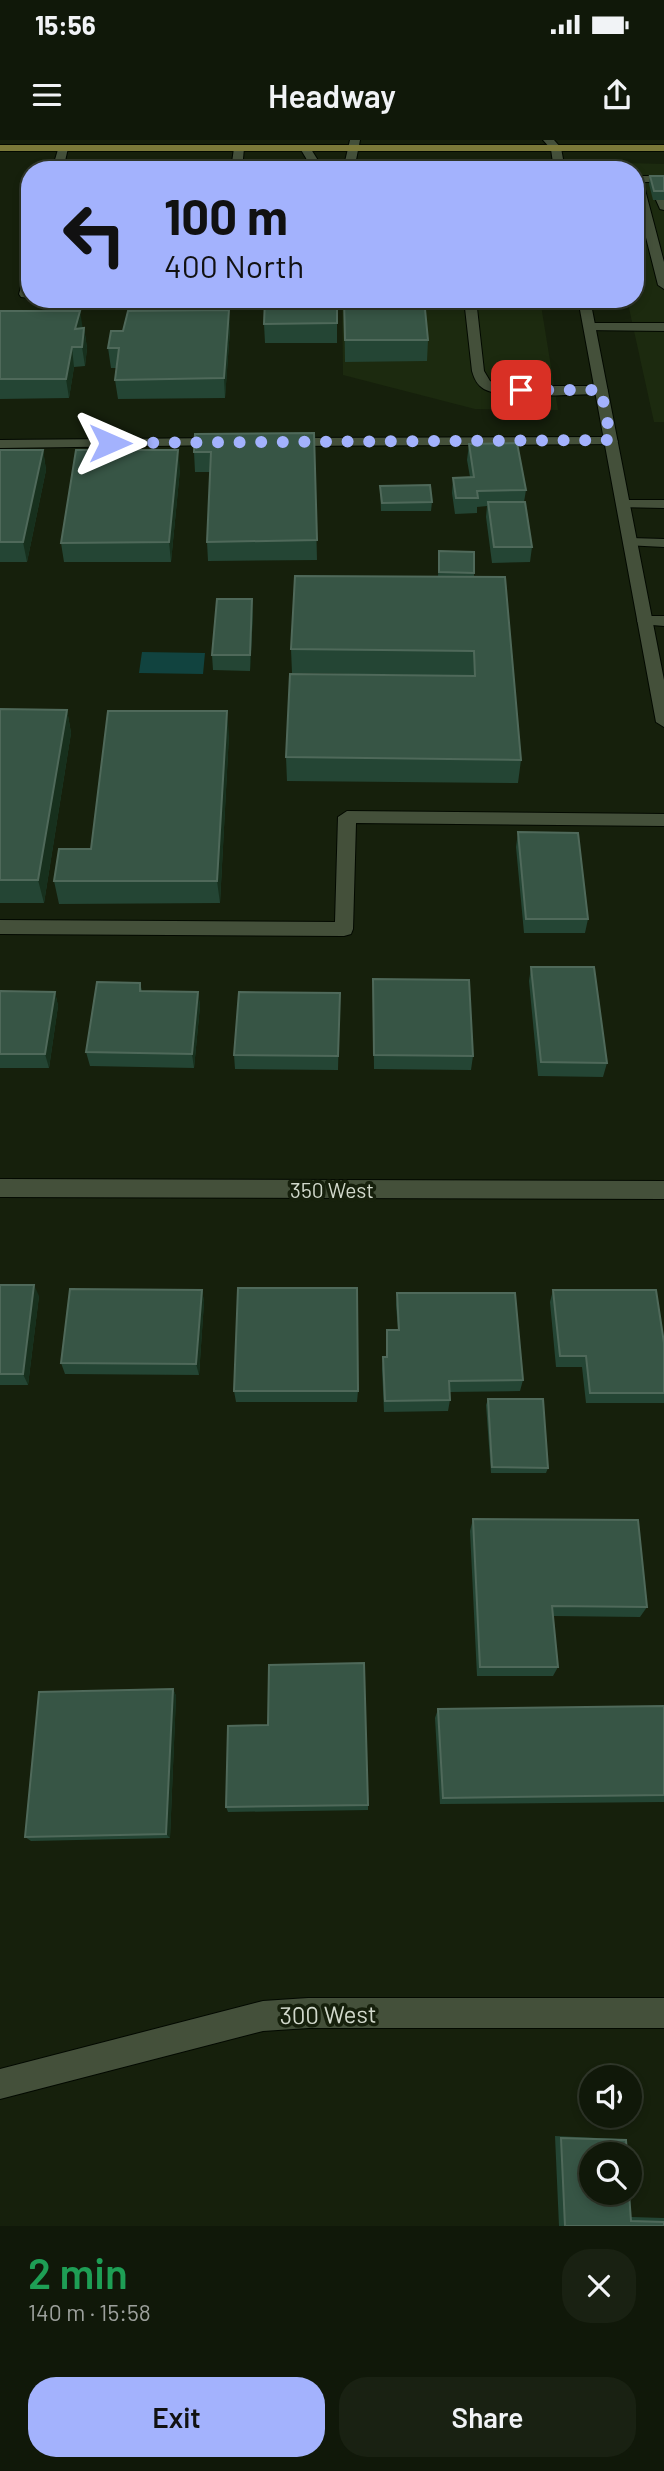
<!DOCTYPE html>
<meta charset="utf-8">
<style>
body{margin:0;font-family:Barlow,sans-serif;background:#192112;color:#f1f3f6;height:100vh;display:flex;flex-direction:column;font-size:26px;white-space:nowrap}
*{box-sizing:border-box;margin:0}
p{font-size:23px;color:#9ca09c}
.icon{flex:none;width:38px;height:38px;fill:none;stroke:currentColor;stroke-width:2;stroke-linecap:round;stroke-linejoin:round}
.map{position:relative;height:2086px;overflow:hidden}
.sheet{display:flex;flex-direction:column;background:#101809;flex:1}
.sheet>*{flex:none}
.top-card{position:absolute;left:21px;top:21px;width:623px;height:147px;border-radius:28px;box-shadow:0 4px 10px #0003,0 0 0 2px #30372a;background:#a3b2fd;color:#111;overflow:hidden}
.controls{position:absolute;left:579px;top:1925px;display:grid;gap:14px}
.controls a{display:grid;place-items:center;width:63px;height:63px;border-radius:50%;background:#101809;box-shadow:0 4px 10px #0003,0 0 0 2px #30372a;font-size:35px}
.pin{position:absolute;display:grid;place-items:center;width:60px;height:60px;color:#fff;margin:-30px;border-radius:14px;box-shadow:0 4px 10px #0006}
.me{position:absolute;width:77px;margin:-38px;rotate:90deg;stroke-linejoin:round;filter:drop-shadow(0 0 5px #0008)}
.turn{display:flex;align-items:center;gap:24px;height:147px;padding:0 28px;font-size:32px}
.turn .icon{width:91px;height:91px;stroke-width:2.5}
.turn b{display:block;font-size:49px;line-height:60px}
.round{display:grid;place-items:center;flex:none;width:74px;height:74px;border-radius:28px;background:#192112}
.summary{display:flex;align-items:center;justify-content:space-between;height:119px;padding:0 28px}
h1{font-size:42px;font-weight:600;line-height:52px;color:#1e9e55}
.button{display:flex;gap:14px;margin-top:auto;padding:14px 28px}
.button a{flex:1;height:80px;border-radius:28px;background:#a3b2fd;color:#111;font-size:28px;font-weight:600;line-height:80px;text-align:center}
.button a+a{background:#192112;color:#f1f3f6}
.status{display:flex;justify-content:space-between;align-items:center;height:49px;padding:0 35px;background:#101809;direction:ltr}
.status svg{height:19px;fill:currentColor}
header{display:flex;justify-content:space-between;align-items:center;height:91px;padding:0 28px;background:#101809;font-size:32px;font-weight:600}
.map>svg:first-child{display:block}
.built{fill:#1c2a0f}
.water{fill:#11433f}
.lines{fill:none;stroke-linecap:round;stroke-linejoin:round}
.service-casing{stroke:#030900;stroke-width:2}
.minor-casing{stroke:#030900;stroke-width:2}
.secondary-casing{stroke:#030900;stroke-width:2}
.primary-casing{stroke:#030900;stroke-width:2}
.service{fill:#44503a;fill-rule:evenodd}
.minor{fill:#44503a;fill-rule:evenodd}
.secondary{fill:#44503a;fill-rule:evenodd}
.primary{fill:#7b7939;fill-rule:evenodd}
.wall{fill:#244534}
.shaded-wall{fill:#17301d}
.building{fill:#375545;stroke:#4f695a;stroke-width:2}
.route{stroke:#a3b2fd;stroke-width:12;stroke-dasharray:0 21.6}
.labels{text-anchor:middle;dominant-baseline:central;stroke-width:7;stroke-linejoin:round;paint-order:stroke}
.street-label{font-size:21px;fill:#d1d8cb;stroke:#16200c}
.near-street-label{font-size:24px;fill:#d1d8cb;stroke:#16200c}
</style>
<div class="status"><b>15:56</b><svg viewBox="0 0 49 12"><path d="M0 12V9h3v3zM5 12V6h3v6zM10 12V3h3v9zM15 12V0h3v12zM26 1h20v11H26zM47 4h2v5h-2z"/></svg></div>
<header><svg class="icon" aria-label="menu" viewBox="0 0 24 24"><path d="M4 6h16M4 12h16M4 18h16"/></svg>Headway<svg class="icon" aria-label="share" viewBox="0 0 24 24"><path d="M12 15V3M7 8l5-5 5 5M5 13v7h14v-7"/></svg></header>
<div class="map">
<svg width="664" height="2086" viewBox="0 0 664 2086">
<rect width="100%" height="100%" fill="#16200c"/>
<!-- built -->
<path class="built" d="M626,23L664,24V282H654L627,159H635V30H606Z
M342,159H540L558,270L475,269L343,235Z"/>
<!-- water -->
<path class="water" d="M142,512L205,513L203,534L139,533Z"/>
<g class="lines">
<!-- service casing -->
<g class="service-casing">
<path id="service" d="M350,0H360L354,30H343Z
M239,5L244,8L242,30H231L234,8Z
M305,5L309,6L324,30H313L300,8Z
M59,6L68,8L63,30H52Z
M635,36H664V42H643L664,122V149L658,145L635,54Z
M664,57V70L660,69L656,60Z
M30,133V158L21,157L19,154L24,137Z
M464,159H476L484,231L490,241L500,246H601L608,250L601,254C575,254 504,260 484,249C477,245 474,238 472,231Z
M589,183H664V191L585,190V184Z
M611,297L618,301L616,304L286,306L279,302L286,298Z
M222,298L227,299V305L0,308V300Z
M622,360H664V368L617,367V361Z
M630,398L664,399V407L625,405L623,402Z
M645,476H664V486L640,484L637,481L640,478Z
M347,671L664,674V686L356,683L353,789L351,794L344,796L0,794V780L335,782L338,677Z"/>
</g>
<!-- minor casing -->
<g class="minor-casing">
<path id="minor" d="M0,1039L664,1041V1059L0,1057Z
M308,1858H664V1888H308L263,1891L0,1959V1929L263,1861Z"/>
</g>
<!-- secondary casing -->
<g class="secondary-casing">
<path id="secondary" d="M543,0H554L561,8L565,30H554L551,9Z
M578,159H590L664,540V587L656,582Z"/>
</g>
<!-- primary casing -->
<g class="primary-casing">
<path id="primary" d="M0,5H664V11H0Z"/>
</g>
<!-- service -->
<use href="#service" class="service"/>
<!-- minor -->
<use href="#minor" class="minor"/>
<!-- secondary -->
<use href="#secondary" class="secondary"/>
<!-- primary -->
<use href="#primary" class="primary"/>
</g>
<!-- wall -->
<path class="wall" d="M650,36H664V60H653L649,44Z
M337,159V203H265L264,184Z
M344,159H424L428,200L427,221L345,222Z
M0,171L84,188L87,208L85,226L74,227L69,258L0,259Z
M230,189L225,258L118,259L115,240L117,228H111L108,208Z
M314,293L317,420L208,421L207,402L210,332H195L194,312Z
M469,304L526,350L524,362L532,407L530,422L492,423L486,377L487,366L477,367V373L455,374L452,353L453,338L470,337L467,320Z
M0,310H43L46,330L27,422H0Z
M180,329L171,422H64L61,403Z
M380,346L432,362L431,371H381Z
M439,411L474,433V437L521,620L518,643L287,641L286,617L472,536L292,533L291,509L438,437Z
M253,474L250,531L213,530L212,515Z
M0,569L67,570L71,593L44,763H0Z
M229,594L220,763L59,764L54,741L91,709Z
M518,692L588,779L585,793H524L516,707Z
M531,827L607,923L603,937L538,936L529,841Z
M373,839L473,916L471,930L374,929Z
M140,843L142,851L198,852L200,866L194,928L90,926L86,912Z
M0,851L55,852L58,866L49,928H0Z
M340,853L338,930L235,929L234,915Z
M0,1145L39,1156L28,1245H0Z
M202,1150L204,1162L199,1235L65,1234L61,1223Z
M553,1150L664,1203V1263H586L582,1227H556L550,1162Z
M397,1153L523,1240L520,1251L449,1252L450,1260L448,1271L384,1272L382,1229L383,1217H386L387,1190H398L396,1165Z
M234,1251H358L357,1262H236Z
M488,1259L548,1328L546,1333H491L486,1265Z
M473,1379L647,1467L640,1477L553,1476L558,1527L553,1536H477L470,1391Z
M173,1549L176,1556L170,1698L31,1701L25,1697Z
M664,1566V1662L440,1664L435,1578L438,1569Z
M268,1585L368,1665V1670L228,1672L226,1667Z
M555,1996L618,1999L626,2000L631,2077L664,2078V2086H559Z"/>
<!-- shaded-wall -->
<path class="shaded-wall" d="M229,170L230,189L225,258L224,238Z
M80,171L83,190L78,208L75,189Z
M84,188L87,208L85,226L82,207Z
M72,207L74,227L69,258L66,239Z
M43,310L46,330L27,422L23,402Z
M178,310L180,329L171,422L169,402Z
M252,459L253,474L250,531V515Z
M67,570L71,593L44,763L38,740Z
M227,571L229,594L220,763L217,741Z
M55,852L58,866L49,928L45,914Z
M198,852L200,866L194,928L192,914Z
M34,1145L39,1156L28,1245L23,1234Z
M202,1150L204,1162L199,1235L196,1224Z
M173,1549L176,1556L170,1698L166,1694Z"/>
<!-- building -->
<path class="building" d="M650,36H664V51H654Z
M265,159H337V183L264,184Z
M344,159H424L428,200H345Z
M229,170L224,238L115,240L119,208H108L111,191H123L128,171Z
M0,171H80L75,189L84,188L82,207H72L66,239H0Z
M314,293L317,400L207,402L211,312H194L195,294Z
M517,303L526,350L477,351L478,358H456L453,338L474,337L469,304Z
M0,310H43L23,402H0Z
M76,310H178L169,402L61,403Z
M430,345L432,362L382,363L380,346Z
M488,362H525L532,407H494Z
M439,411L474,412V433L439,432Z
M295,436L505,437L521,620L286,617L290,534L475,536L474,511L291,509Z
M217,459H252L250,515H212Z
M0,569L67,570L38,740H0Z
M108,571H227L217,741H54L59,709H91Z
M518,692L578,693L588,779H526Z
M531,827H594L607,923L541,922Z
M373,839L469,840L473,916L374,915Z
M97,842L140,843V851L198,852L192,914L86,912Z
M0,851L55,852L45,914H0Z
M239,852L340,853L338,916L234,915Z
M0,1145H34L23,1234H0Z
M238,1148H357L358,1251H234Z
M70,1149L202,1150L196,1224L61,1223Z
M553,1150H656L664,1203V1253H590L586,1216H560Z
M397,1153H515L523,1240L449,1241L450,1260L385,1261L383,1217H387V1190H399Z
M488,1259H543L548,1328L492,1327Z
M473,1379L638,1380L647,1467L552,1466L558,1527H480Z
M364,1523L368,1665L226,1667L228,1586L268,1585L269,1525Z
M173,1549L166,1694L25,1697L39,1552Z
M664,1566V1655L443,1658L438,1569Z
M561,1998L626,2000L627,2014H592V2053H629L631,2081L664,2082V2086H565Z"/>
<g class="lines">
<!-- route -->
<path class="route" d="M110,303L611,300L601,250H521"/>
</g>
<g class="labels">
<!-- street labels -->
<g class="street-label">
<text x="332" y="1049">350 West</text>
</g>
<!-- near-street labels -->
<g class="near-street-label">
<text transform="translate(328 1874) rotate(-1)">300 West</text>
</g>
</g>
</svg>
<div class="controls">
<a><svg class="icon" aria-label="sound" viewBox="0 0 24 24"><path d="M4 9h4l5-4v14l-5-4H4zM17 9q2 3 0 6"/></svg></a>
<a><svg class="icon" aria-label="search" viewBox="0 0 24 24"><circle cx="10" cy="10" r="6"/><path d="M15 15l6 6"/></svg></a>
</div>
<div class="pin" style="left:521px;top:250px;background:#d93025"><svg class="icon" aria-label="arrive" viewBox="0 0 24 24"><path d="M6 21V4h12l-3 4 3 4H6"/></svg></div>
<svg class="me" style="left:110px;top:303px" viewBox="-20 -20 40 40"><path d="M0-17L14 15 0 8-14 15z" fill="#a3b2fd" stroke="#fff" stroke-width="4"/></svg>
<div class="top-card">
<div class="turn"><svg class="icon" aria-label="left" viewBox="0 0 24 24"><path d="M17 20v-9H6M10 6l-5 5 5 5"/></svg><div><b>100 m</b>400 North</div></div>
</div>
</div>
<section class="sheet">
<div class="summary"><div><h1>2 min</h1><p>140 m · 15:58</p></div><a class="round"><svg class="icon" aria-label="close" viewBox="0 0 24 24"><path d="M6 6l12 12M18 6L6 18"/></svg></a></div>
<div class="button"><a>Exit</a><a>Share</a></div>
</section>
